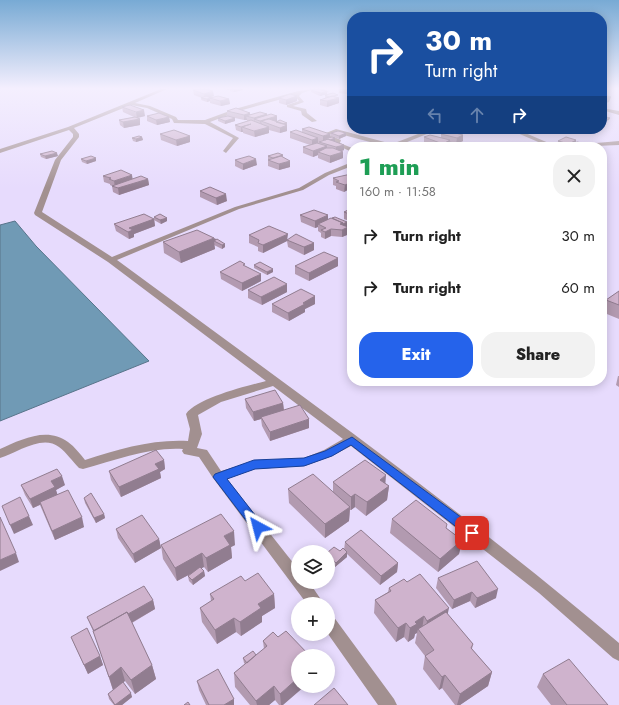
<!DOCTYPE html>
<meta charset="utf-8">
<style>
body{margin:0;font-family:Jost,sans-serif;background:#f2f2f2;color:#222;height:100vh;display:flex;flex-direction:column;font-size:15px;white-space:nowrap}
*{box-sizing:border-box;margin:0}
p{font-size:13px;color:#767676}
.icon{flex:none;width:22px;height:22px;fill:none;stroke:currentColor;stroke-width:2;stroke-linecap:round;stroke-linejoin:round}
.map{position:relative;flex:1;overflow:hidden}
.details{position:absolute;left:347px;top:142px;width:260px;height:244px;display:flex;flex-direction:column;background:#fff;border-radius:16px;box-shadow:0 2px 10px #0003}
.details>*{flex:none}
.banner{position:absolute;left:347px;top:12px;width:260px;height:122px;border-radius:16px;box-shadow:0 2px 10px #0003;background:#1a4fa0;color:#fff;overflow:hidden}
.fabs{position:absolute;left:291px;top:545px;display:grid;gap:8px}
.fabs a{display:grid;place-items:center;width:44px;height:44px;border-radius:50%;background:#fff;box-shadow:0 2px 10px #0003;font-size:20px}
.pin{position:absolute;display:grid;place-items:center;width:34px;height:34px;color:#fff;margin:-17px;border-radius:8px;box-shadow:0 2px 6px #0006}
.me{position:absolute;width:44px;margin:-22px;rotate:322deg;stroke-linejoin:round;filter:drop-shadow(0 0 3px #0008)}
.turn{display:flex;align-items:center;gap:14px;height:84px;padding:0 12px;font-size:18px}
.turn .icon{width:52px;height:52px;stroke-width:2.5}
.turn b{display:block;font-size:28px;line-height:34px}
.lanes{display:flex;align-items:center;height:38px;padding:0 12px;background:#0003;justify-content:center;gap:20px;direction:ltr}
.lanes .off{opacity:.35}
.round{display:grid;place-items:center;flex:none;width:42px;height:42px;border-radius:16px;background:#f2f2f2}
.headline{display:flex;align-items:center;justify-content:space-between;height:68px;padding:0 12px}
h1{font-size:24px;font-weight:800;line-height:30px;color:#1e9e55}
.primary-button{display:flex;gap:8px;margin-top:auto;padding:8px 12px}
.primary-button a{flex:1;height:46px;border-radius:16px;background:#2563eb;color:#fff;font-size:16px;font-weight:800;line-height:46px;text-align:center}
.primary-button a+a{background:#f2f2f2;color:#222}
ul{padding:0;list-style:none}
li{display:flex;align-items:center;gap:12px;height:52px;padding:0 12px}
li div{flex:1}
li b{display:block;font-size:15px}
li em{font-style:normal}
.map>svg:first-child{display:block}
.water{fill:#709ab5;stroke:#58748a}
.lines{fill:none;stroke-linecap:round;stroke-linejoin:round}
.street{fill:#a29090;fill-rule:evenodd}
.wall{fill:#b29ab0}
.shaded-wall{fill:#917d90}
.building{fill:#cfb3cd;stroke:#917d90}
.route{fill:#2563eb;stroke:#184099}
</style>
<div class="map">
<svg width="619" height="705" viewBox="0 0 619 705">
<rect width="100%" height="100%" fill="#e7dbfd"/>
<!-- water -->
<path class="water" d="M15,221L36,246L149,361L0,421V225Z"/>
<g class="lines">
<!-- street -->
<path class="street" d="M161,89H167L135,103L150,106L176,117L178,120H205L235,109L298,91L315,89L302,93L299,96L304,102L293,106L306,109L307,113L317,121L312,122L302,115L301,111L287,107V105L299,101L295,96L296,95L239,111L210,122L239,138L226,153L223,151L233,138L205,124L174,123L172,119L147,108L131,105L74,128L79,134V137L61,160L42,212L112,257L235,207L299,188L325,173L352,162V166L329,175L303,190L239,209L117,260C286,385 459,507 619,643V661L613,658L539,593L351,446L332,456L305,466L255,469L227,479L298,569V582H309L324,604H307L213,478L199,457L184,454L182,451L183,449C149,447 116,460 83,469L79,468C72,461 67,453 59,447C42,434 17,453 0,458V449C20,440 47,426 68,442C75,447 80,454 85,460C119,449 153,439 188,441L190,429L186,414C197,398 247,386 266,381L108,262L35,215L34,213L55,160L73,137V134L69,130L0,153V149L68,127ZM273,386L343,439L324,450L304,458L254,461L221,471L207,450L197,448L202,434L198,415L221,402Z
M319,89H324L329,92L325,93Z
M602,108L619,111V115L602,110Z
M336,129L392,144L431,129H439L395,147H389L336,133L329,135L341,140L340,143L352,148V152L334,144L335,141L321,135Z
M508,129H516L558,147H550Z
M619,141V145L571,147L574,145Z
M328,614L333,616L394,699L397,705H378L328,634Z"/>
</g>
<!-- wall -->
<path class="wall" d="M199,89H211L208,90L214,96L210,97L229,99L230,104L221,106L210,103V101L207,102L201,100L202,98L194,95L193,90Z
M225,89H243V90L234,92L230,91V89L228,90Z
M339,89H352V93L347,94L339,93Z
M311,90H323V91L327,94L320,96L311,92Z
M325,95L338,97L339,103L327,107L320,105V100L325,98Z
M297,96V101L286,105L279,103V98Z
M122,107L145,116L137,118L140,119V125L124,128L120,125L119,120L134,117L123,112Z
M227,111L250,114H267V115L277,116V121L287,123V131L280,133L269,130V133L255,137L243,133V132H241L236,130L235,125L248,121H247V120H244L235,118V121L225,124L218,121V118L227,116Z
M147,116L169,117L170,122L157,125L147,121Z
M302,129L330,134V137L335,141H334L344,150L342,151L343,158L330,163L318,158V155L313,157L303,153V147L310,145L290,138V132H302Z
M390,129H407V132L400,134L390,131Z
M486,129H504L496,133L486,130Z
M448,131L463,141L457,144L468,147H417L424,143V137L441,138V134Z
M331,133L346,136L339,139L330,136Z
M160,134L190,136V142L177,146L161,140Z
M142,137L143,140L136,142L133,141L132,138Z
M576,140V142L600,147H557L558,141Z
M40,154L58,156L46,159L41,157Z
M283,155V157L290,167L279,170L268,166V156Z
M81,159L96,161L87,164L82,162Z
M235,160L257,165L243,170L235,166Z
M351,174L344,192L336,189V186L333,185V178Z
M103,176L133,179H148L149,185L119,195L113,192L112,186L110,185V184L104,182Z
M200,191L227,201L217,205L200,197Z
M352,210V222L344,219V212Z
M300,215L328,220L347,226H345L347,235L342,237L331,236L325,239L321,237V233L318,231V227L315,228L301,222Z
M154,217L167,218V221L161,224L154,220Z
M154,219L155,226L134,234V237L129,239L116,231L114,224Z
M352,231V241L349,240V233Z
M249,235L314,243V250L304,255L288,247L287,241L263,253L258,251V247L249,243Z
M217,240L225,247L222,249L214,245L215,249L181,263L164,253L163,242Z
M338,258V266L309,281L295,274V266Z
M254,265L273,272L267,275L254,268Z
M245,266L261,281L242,291L221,279L220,272Z
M248,290L287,292L262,305L248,298Z
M619,291V319L602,312L606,300Z
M315,296V304L305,309V312L289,321L272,312V304Z
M618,376H619V387L616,385Z
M245,399L283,403L284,410L309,428L270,441L262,426L261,419L254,421L246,408Z
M164,460L165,469L160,472L161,478L121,497L111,480L109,471Z
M333,482L385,483L389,486L387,500L366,516L355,507L351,510H350L349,521L325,538L289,503L288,489L333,492Z
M21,485H65L56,490L57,495L84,527L55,540L40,505L33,508L25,495Z
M84,498L104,514L105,518L96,523L85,503Z
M392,519L446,528L462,540L459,554L438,572L390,533Z
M116,529L159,539L161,548L135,563L118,538Z
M345,542L398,563L397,572L380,585L347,554V557L335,567L328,561V552L340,551L344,550Z
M161,545H235L231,547L232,558L208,572L204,567L201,568L204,571L205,576L193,585L189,581L188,576L190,574L177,581L163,559Z
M438,578L496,598L475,608L470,601L452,609L436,588Z
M245,581L274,594L275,608L262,616V622L241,636L236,632L217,644L202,622L200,608L211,601L210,594Z
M407,582L447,614L473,644L472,649L492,672L488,686L460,705H455L442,688L439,690L423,669L425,656L415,643L417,633L415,634L414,638L408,642L404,637L396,642L374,613L375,600L388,592L389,588Z
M153,600L155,609L132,623L152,665L156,679L135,694L125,681L123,682L132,697L122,705H114L109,699L108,694L113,690L93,631L87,617Z
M273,632L283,705H279L275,700L269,705H250L235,687L234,673L245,664L244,663L243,658L256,655L264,649L263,641Z
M71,637L100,656L103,665L88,674L75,646Z
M543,674L608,705H551L537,687Z
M197,681L234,699V705H206L199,690Z"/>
<!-- shaded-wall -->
<path class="shaded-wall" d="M234,89H243V90L234,92Z
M349,89H352V93L347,94V90Z
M213,91L214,96L205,99L204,94Z
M327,92V94L320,96L321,93Z
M297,96V101L286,105V100Z
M611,97L609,102L602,104V99Z
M339,98V103L327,107V101Z
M207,99H210V101L207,102Z
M229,99L230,104L221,106L220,101Z
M144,110L145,116L137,118L136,112Z
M250,113V117L246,116L247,120H244V115Z
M267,114V119L277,116V122L261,121L262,126H261L260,121L254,119L255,123H254V118Z
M169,117L170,122L157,125L156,120Z
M235,118V121L225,124V121Z
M610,118L609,120L603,122L604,120Z
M140,119V125L124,128L123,122Z
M251,124L242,127L243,132H241V127Z
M287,125V131L280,133V128Z
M269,127V133L255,137L254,131Z
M407,129V132L400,134V131Z
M496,129H504L496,133Z
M346,133V136L339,139V136Z
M330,134V140L335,138V141L327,143V140L324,139V142H323V136Z
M463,135V141L456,144L457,138Z
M190,136V142L177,146L176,140Z
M142,137L143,140L136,142V139Z
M318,138V144L312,146V140Z
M450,140L449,146L444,145V147H442L443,144Z
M576,140L575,145H571V147H568L569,144Z
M344,145V150L336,153V147Z
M327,146V152H318V155L313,157V151Z
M343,152V158L330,163V156Z
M57,153L58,156L46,159L45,156Z
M96,158V161L87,164L86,161Z
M256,159L257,165L243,170V164Z
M290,161V167L279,170V164Z
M132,175L133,181L115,187L114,181Z
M148,179L149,185L119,195L118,188Z
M352,182V188L344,192L345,185Z
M226,194L227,201L217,205L216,198Z
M328,215V222L318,224V227L315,228V221Z
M167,218V221L161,224L160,220Z
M154,219L155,226L134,234V237L129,239L128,232L129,228Z
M347,222V226L343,227L340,224L343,223Z
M348,227L347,235L342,237V230Z
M331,229V236L325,239V232Z
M288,234L287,241L263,253V245Z
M214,238L216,239L217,242L214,241L215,249L181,263L179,252Z
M314,243V250L304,255V247Z
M225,244V247L222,249V245Z
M338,258V266L309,281V273Z
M273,269V272L267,275V272Z
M261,274V281L242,291V283Z
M287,284V292L262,305L261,297Z
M315,296V304L305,309V312L289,321L288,313L303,303Z
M283,403L284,412L261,417V419L254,421L253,412Z
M309,419V428L270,441V432Z
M164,460L165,469L160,472L161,478L121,497L119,487L155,464Z
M386,475L385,489L389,486L387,500L366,516L367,502L380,480Z
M62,476L65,485L56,490L58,496L33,508L30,499L51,481Z
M355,494V507L351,510V497Z
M350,507L349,521L325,538V524Z
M104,514L105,518L96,523L94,518Z
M29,516L33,525L14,534L10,525Z
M82,517L84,527L55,540L52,531Z
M234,531L235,545L231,547L232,558L208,572L206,558L224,536Z
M159,539L161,548L135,563L133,554Z
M462,540L459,554L438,572L440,559Z
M347,552V557L335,567L336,563Z
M16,553L19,562L0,571V560Z
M202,553L204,567L177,581L175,568Z
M398,563L397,572L380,585L381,576Z
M204,571L205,576L193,585L192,580Z
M498,589L496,598L475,608L477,598Z
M472,592L470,601L452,609L454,600Z
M274,594L275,608L262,616V622L241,636L240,622L258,604Z
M153,600L155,609L98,642L95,633Z
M449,608L446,622L425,634L427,621Z
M424,616L422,630L418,629L417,633L415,634L414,638L408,642L410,628L415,622Z
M234,618L236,632L217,644L215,630Z
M406,623L404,637L396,642L398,628Z
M100,656L103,665L88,674L84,665Z
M152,665L156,679L135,694L131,680Z
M121,667L125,681L113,690L109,677Z
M492,672L488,686L460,705H457L460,694Z
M445,675L442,688L439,690L442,677Z
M298,678V686H305L283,705H281L280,694Z
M274,686L275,700L269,705H257L256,701Z
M131,693L132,697L122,705H115Z
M234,699V705H224Z"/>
<!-- building -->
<path class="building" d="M199,89H205L213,91L204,94L193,90Z
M315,89H321L323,90H321L327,92L321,93L311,90Z
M333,93L338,95L329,97L325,95Z
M290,94L297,96L286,100L279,98Z
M602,95L611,97L602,99Z
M206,96L211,98L207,99L201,98Z
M218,96L229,99L220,101L210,98Z
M332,96L339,98L327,101L320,100Z
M130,105L144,110L136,112L122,107Z
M236,108L250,113L244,115L227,111Z
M260,112L267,114L254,118L246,116Z
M159,113L169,117L156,120L147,116Z
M271,114L277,116L260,121L254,119Z
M228,116L235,118L225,121L218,118Z
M602,116L610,118L604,120L602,119Z
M135,117L140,119L123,122L119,120Z
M269,119L287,125L280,128L261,121Z
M251,120L269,127L254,131L242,127L251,124L241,127L235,125Z
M280,120L287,123L283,124L276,122Z
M309,127L330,134L323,136L302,129Z
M393,129H407L400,131Z
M174,130L190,136L176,140L160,134Z
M296,130L318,138L312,140L290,132Z
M338,131L346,133L339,136L331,133Z
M448,131L463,135L457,138L441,134Z
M430,135L450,140L443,144L424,137Z
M139,136L142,137L136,139L132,138Z
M332,137L335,138L330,140L328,139L325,140L324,139Z
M566,137L576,140L569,144L558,141Z
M328,139L344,145L336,147L319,142Z
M450,142L468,147H452L444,145Z
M577,142L600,147H581L571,145Z
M317,143L327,146L313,151L303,147Z
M423,143L435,146L433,147H417Z
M326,148H333L343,152L330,156L318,152Z
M52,151L57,153L45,156L40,154Z
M278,153L283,155L273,158L268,156Z
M91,156L96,158L86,161L81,159Z
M249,156L256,159L243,164L235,160Z
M281,156L290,161L279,164L268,160Z
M121,170L132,175L114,181L109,179L111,178L103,176Z
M351,174H352V182L345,185L336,182L339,181L333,178Z
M141,176L148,179L118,188L112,186Z
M210,187L226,194L216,198L200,191Z
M350,209L352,210V215L344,212Z
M314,210L328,215L315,221L300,215Z
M144,214L154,219L129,228L133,230L128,232L114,224Z
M160,214L167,218L160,220L154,217Z
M335,217L347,222L343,224V223L332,218Z
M331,218L343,223L340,224L348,227L342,230L331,229L325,232L321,230L326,228L318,224Z
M269,226L288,234L263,245L258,243L259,240L249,235Z
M197,230L214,238L179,252L163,242Z
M296,234L314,243L304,247L287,240Z
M217,239L225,244L222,245L214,241Z
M324,252L338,258L309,273L295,266Z
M240,261L245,264L243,265L261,274L242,283L220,272Z
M260,262L273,269L267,272L254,265Z
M274,277L287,284L261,297L248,290Z
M301,289L315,296L303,303L305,304L288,313L272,304Z
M619,291V305L606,300Z
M275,390L283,403L253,412L245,399Z
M300,405L309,419L270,432L261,417Z
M156,450L164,460L155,464L159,469L119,487L109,471Z
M365,460L386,475L380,480L389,486L367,502L355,494L351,497L333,482Z
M57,469L62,476L51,481L55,487L30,499L21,485Z
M313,474L350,507L325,524L288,489Z
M68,490L82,517L52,531L40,502Z
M91,493L104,514L94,518L84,498Z
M20,497L29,516L10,525L2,506Z
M416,500L447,524L446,528L462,540L440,559L392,519Z
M221,514L234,531L224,536L230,545L206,558L202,553L175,568L161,545Z
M142,515L159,539L133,554L116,529Z
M0,517L16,553L0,560Z
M361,530L398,563L381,576L345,542Z
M334,547L340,551L343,548L347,552L336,563L328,556V552Z
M477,561L498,589L477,598L472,592L454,600L438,578Z
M200,567L204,571L192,580L188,576Z
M258,573L274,594L258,604L261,608L240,622L234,618L215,630L200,608L214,599L210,594L241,576L245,581Z
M420,574L449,608L427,621L424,616L415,622L417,624L410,628L406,623L398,628L375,600L391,591L389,588L404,579L407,582Z
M144,586L153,600L128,614L127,612L94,631L87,617Z
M127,612L152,665L131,680L121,667L109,677L93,631Z
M446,612L473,644L471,648L492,672L460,694L445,675L442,677L425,656L434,650L418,629Z
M87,628L100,656L84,665L71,637Z
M286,631L310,656H298V678L280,694L274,686L256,701L234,673L267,646L263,641L273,632L278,637Z
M253,651L256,655L247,663L243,658Z
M569,659L608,705H567L543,674Z
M218,669L234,699L224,705H209L197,681Z
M123,682L131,693L115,705L108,694Z
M334,688L348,705H314Z
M188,702L190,705H184Z"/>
<!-- sky -->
<linearGradient id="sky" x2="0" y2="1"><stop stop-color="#78aad4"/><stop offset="0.47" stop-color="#f4effe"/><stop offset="1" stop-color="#f4effe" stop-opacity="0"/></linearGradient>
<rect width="619" height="188" fill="url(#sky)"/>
<!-- route -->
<path class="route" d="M352,437L477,529L478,533L477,536L472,538L468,536L351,445L332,456L304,466L255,469L227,479L262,524L264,527L262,531L258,532L254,531L213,477L215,474L254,460L304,458L325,451Z"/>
</svg>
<div class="fabs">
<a><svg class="icon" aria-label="layers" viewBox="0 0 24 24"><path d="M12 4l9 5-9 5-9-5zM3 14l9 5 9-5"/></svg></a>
<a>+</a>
<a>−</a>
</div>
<div class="pin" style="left:472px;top:533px;background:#d93025"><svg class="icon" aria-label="arrive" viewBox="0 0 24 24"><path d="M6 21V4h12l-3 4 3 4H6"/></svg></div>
<svg class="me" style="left:258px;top:527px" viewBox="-20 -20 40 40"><path d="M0-17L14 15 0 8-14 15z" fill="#2563eb" stroke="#fff" stroke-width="4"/></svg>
<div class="banner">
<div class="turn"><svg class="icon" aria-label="right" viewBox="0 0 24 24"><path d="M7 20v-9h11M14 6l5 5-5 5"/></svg><div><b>30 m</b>Turn right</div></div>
<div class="lanes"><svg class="icon off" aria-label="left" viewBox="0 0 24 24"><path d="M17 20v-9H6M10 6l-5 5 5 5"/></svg><svg class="icon off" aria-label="ahead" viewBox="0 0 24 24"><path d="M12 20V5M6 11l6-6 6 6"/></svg><svg class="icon" aria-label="right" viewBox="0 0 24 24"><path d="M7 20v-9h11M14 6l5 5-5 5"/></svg></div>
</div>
<section class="details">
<div class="headline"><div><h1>1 min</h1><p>160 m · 11:58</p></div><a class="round"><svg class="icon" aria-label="close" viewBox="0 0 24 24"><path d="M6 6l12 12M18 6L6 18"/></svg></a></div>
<ul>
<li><svg class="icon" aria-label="right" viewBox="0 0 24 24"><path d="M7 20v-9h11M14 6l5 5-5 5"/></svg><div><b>Turn right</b></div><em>30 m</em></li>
<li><svg class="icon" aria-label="right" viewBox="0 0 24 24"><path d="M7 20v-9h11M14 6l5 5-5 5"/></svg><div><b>Turn right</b></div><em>60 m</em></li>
</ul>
<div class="primary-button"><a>Exit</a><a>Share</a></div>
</section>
</div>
